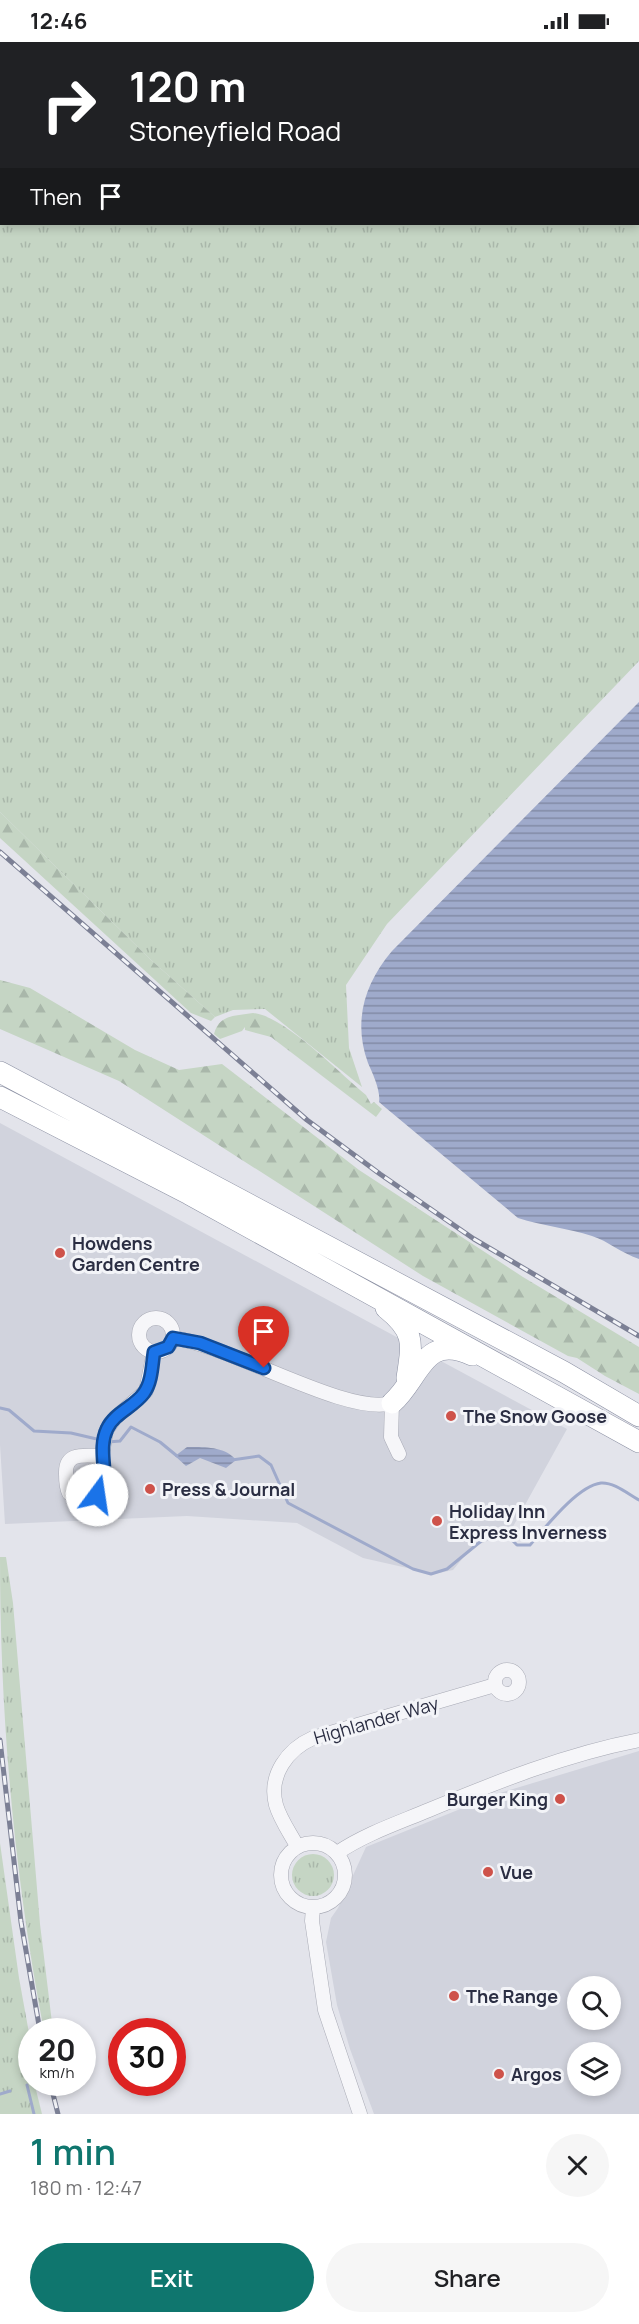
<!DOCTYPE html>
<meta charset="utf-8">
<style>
body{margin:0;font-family:Manrope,sans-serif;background:#f6f6f6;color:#202124;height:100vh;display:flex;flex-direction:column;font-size:22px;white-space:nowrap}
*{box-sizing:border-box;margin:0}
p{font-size:20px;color:#757577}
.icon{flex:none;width:33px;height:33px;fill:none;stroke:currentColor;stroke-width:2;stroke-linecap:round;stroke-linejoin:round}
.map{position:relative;height:2072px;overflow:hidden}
.panel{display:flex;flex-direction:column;background:#fff;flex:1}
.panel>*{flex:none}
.banner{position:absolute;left:0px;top:0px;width:639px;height:183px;box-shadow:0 3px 9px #0003;background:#202124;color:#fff;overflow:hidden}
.buttons{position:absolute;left:567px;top:1934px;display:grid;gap:12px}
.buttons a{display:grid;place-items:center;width:54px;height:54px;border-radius:50%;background:#fff;box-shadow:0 3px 9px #0003;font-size:30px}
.speed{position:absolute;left:18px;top:1976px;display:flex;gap:12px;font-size:30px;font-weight:700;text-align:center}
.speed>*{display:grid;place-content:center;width:78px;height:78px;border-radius:50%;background:#fff;box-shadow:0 3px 9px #0003;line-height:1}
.speed small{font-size:15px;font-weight:400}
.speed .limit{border:9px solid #d22;background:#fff;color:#111}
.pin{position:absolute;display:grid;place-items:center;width:51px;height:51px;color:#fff;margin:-62px -26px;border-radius:50% 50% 50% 0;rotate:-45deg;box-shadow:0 0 6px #0007}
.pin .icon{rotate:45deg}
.me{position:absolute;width:66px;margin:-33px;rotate:14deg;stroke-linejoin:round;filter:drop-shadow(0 0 4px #0008)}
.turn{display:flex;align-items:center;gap:21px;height:126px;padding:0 30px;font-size:27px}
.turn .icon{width:78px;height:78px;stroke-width:2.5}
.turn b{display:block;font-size:42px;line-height:51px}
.then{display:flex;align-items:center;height:57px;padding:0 30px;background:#0003;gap:12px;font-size:22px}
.round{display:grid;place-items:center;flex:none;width:63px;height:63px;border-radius:32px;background:#f6f6f6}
.overview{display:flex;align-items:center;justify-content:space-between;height:102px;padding:0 30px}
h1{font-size:36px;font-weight:600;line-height:45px;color:#0f766e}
.cta{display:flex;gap:12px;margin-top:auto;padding:12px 30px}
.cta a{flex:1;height:69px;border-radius:36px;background:#0f766e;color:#fff;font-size:24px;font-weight:600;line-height:69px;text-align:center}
.cta a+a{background:#f6f6f6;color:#202124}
.status{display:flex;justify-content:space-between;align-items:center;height:42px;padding:0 30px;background:#fff;direction:ltr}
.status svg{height:16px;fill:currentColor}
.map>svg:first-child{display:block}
.built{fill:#d1d3dd;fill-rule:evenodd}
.grass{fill:url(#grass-tufts)}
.forest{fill:url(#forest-firs)}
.water{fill:url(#water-rules)}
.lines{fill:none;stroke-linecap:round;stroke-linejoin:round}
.stream{stroke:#9faacb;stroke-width:3}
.minor-casing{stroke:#a8aab5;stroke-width:15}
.highway-casing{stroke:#8a8fa2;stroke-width:22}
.minor{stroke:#f6f6f9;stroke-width:14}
.highway{stroke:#fff;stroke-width:21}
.rail-casing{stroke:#7c8095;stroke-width:5}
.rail{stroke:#f3f4f8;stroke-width:3;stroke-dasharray:9;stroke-linecap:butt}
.route-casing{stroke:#114b97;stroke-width:15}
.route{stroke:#1a73e8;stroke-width:10}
.poi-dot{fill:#ce524a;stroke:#f3f4f8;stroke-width:2}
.labels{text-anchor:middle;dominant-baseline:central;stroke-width:6;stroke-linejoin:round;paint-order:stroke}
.poi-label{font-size:18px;font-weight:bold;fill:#2b2e43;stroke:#f3f4f8;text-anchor:start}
.street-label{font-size:18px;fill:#2b2e43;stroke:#f3f4f8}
</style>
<div class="status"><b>12:46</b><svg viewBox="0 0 49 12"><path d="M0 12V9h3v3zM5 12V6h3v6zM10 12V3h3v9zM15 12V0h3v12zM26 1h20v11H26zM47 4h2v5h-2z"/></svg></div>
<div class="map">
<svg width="639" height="2072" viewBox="0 0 639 2072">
<defs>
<pattern id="grass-tufts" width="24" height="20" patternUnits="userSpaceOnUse" patternTransform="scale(1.5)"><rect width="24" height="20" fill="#c5d5c4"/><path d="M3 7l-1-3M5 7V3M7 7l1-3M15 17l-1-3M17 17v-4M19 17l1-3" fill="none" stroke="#a9b7aa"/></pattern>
<pattern id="forest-firs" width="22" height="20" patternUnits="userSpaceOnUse" patternTransform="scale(1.5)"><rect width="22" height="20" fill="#c5d5c4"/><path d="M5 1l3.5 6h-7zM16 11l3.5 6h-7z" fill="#a9b7aa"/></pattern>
<pattern id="water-rules" width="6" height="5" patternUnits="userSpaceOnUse" patternTransform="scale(1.5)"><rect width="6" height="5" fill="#9faacb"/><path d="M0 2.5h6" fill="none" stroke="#828ba6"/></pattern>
</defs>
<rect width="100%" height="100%" fill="#e3e4eb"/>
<!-- built -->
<path class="built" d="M0,1081L567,1387L510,1490L472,1505L453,1528L434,1532L363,1516L297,1481L187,1474L5,1482L0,1403Z
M639,1709V2072H374L350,2007L337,1963L326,1900L331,1876L338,1866L366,1805L500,1751ZM578,1944H610V1977H578ZM578,2010H610V2043H578Z"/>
<!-- grass -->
<path class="grass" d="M0,0L156,1L2,2V182H638V2L339,1L639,0V619L387,882L346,943L349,1006L362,1045L265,967L233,968L215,975L150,917L0,770Z
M0,1515H6L13,1561L40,1882L53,1989H44C14,1832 0,1674 0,1515Z
M0,1801L19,1936L31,2002L32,2040H34L42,2072H0Z
M292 1833a21 21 0 1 1 42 0a21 21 0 1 1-42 0Z"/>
<!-- forest -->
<path class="forest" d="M0,770L150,917L215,975L211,979L191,971L0,796Z
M0,938L30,946L135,1008L179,1028L222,1022L359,1128L523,1235L639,1305V1352L605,1334L577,1316L568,1314L423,1234L119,1039L0,987Z
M253,971C285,974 339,1031 366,1053L371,1062L374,1060L382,1067L376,1075L271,995L245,988V985L242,989L220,997L214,992C219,972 236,974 253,971Z"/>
<!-- water -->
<path class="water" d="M639,660V1217C621,1211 608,1199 592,1194C568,1186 542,1184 518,1176L386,1066L379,1060C381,1050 373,1032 368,1021C353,980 364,942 392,909Z
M187,1405C203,1405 225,1404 236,1418L226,1426L200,1416L186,1424L175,1414Z"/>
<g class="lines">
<!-- stream -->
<path class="stream" d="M0,54L2,53
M0,1366L9,1368L34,1389L71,1391L101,1398
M108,1400L120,1399L131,1385L160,1400L177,1414
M232,1418L259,1414L271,1423L288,1461L413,1527L431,1532L447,1527L491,1491L511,1497L517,1503H530C545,1486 577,1444 601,1441C614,1440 628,1452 639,1458
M27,2043L34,2072
M0,2052L10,2049"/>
<!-- minor casing -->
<g class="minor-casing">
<path id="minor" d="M139 1293a17 17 0 1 1 34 0a17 17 0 1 1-34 0Z
M173,1296C228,1302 348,1375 392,1361L391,1395L399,1412
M102,1414C85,1414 65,1409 66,1432C66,1439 66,1445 69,1451L102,1452V1414L106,1389L115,1376L146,1349L154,1310
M495 1640a12 12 0 1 1 24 0a12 12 0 1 1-24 0Z
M281 1833a32 32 0 1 1 64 0a32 32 0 1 1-64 0Z
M297,1804C290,1791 280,1777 276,1763C268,1733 288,1707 313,1696L495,1643
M337,1811C365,1792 398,1781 429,1768C497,1740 566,1712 639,1698
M313,1865L312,1879L325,1968L360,2072"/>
</g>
<!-- highway casing -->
<g class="highway-casing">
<path id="highway" d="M0,1030L564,1330L639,1374
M0,1055L189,1152L639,1400
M386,1266C416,1290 412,1302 407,1336
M392,1361C420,1337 423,1290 472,1313"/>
</g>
<!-- minor -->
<use href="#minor" class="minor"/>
<!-- highway -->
<use href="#highway" class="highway"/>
<!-- rail casing -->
<g class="rail-casing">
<path id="rail" d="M0,810L307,1078L380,1132L474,1197L639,1294
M0,1698L21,1880L40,1989
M50,2040L58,2072"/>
</g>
<!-- rail -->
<use href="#rail" class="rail"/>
</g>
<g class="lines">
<!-- route casing -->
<g class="route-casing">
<path id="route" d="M97,1453L102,1452C109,1431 97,1408 107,1387C114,1371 134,1365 144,1351C152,1340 152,1323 154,1310L168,1305L173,1296L200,1301L264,1326"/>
</g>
<!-- route -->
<use href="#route" class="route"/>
</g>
<!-- markers -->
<g class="poi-dot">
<circle cx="60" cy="1211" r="6"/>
<circle cx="451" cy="1374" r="6"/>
<circle cx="150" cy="1447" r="6"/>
<circle cx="437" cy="1479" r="6"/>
<circle cx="560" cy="1757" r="6"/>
<circle cx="488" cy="1830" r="6"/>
<circle cx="454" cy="1954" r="6"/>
<circle cx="499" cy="2032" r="6"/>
</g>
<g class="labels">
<!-- poi labels -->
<g class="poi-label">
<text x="72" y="1201">Howdens<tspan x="72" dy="21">Garden Centre</tspan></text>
<text x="463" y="1374">The Snow Goose</text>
<text x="162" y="1447">Press &amp; Journal</text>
<text x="449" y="1469">Holiday Inn<tspan x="449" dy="21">Express Inverness</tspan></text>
<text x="548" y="1757" text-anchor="end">Burger King</text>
<text x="500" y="1830">Vue</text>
<text x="466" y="1954">The Range</text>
<text x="511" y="2032">Argos</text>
</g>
<!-- street labels -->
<g class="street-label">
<text transform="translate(376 1678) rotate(-16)">Highlander Way</text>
</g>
</g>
</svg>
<div class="buttons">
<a><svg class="icon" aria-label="search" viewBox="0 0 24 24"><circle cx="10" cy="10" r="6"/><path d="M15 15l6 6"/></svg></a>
<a><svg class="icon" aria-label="layers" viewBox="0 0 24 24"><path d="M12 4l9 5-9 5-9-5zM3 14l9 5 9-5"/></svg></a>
</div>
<div class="speed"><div>20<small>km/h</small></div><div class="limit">30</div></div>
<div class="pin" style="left:264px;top:1326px;background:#d93025"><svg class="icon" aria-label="arrive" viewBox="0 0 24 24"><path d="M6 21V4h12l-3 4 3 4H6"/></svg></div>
<svg class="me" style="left:97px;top:1453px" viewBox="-20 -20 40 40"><circle r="19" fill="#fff"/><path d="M0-13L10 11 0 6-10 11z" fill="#1a73e8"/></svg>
<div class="banner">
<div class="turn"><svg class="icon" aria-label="right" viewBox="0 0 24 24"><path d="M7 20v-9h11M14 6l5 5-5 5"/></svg><div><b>120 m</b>Stoneyfield Road</div></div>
<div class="then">Then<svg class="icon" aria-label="arrive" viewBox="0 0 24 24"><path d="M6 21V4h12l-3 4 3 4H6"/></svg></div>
</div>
</div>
<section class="panel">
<div class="overview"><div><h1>1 min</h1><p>180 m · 12:47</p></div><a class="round"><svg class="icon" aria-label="close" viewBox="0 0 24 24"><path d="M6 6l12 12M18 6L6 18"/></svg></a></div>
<div class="cta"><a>Exit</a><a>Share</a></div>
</section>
